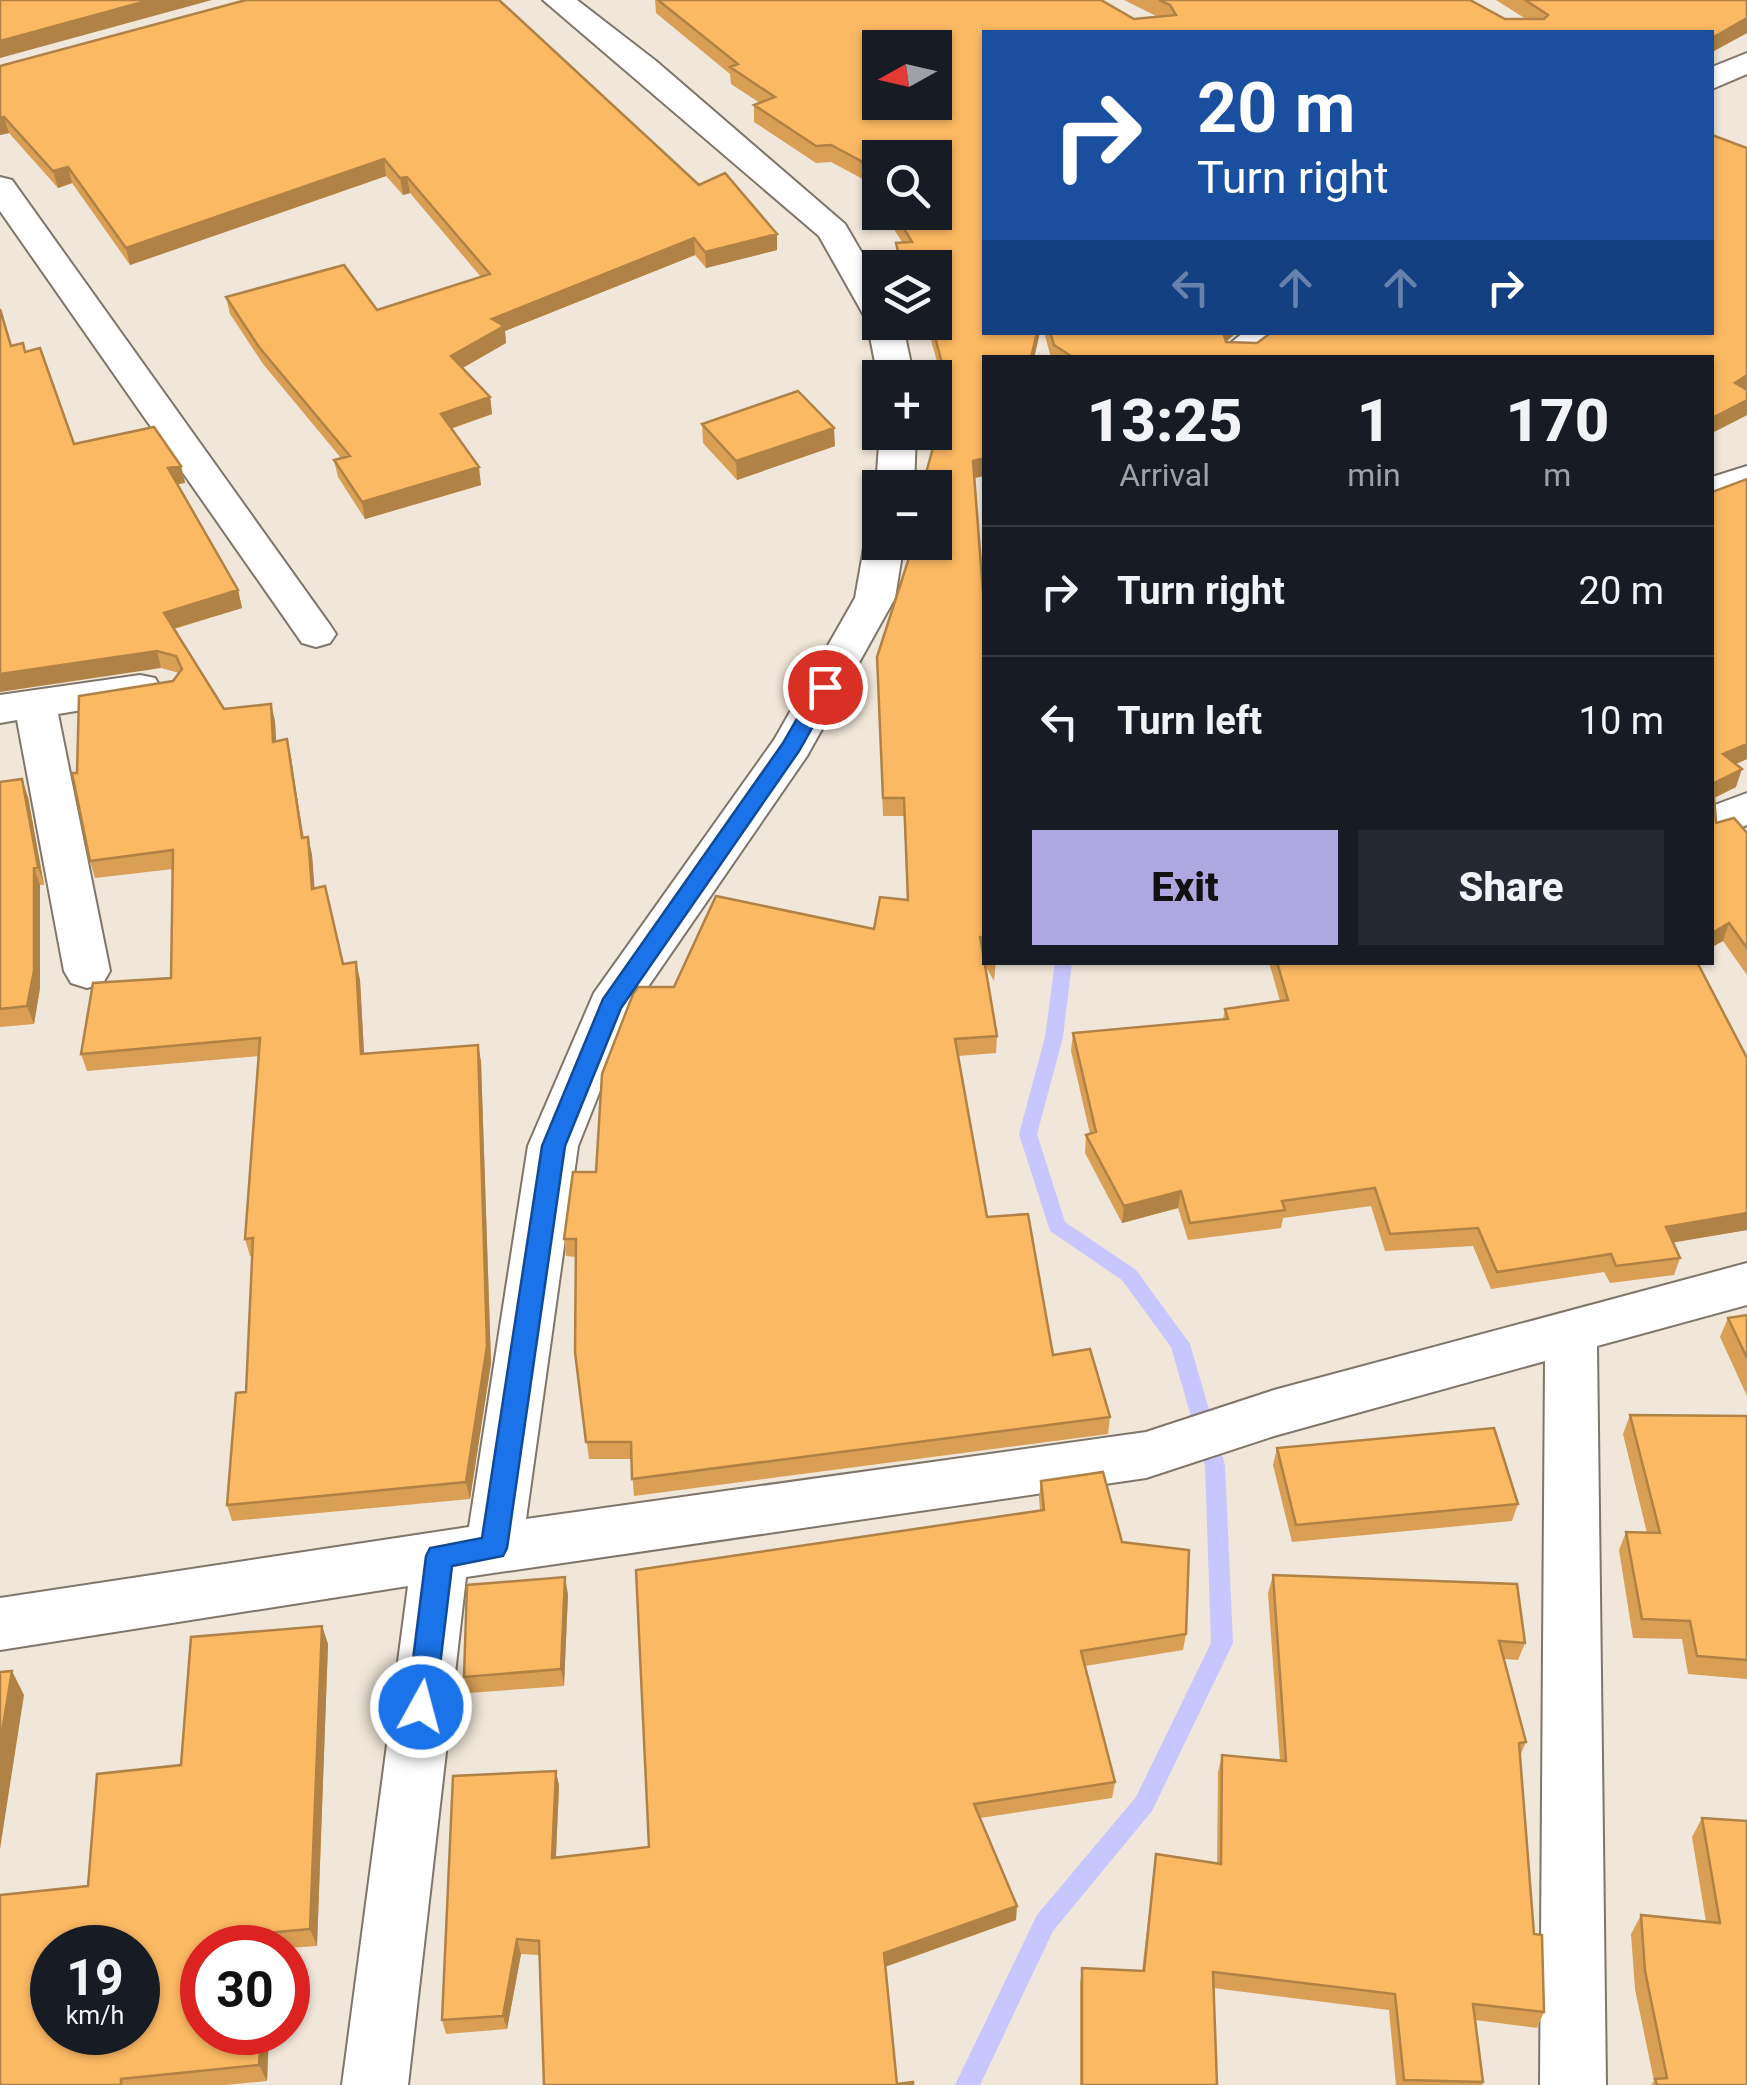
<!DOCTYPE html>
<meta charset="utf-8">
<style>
body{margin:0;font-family:Roboto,sans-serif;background:#242831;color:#f1f3f6;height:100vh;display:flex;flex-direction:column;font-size:38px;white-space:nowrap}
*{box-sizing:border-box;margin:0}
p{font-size:32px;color:#9ea1a6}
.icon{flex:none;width:55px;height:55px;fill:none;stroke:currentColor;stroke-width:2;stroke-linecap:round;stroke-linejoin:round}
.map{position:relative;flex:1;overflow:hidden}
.details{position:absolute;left:982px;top:355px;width:732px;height:610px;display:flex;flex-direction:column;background:#171b24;border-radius:0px;box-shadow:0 2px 8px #0004}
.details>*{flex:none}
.top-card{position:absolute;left:982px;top:30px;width:732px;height:305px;border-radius:0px;box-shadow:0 2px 8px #0004;background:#1a4fa0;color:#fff;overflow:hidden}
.needle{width:65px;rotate:262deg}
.tools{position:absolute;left:862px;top:30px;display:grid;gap:20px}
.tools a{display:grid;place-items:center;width:90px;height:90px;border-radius:0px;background:#171b24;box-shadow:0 2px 8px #0004;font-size:50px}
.speed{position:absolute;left:30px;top:1925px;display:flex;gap:20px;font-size:50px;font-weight:700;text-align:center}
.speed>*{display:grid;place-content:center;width:130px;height:130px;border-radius:50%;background:#171b24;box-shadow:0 2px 8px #0004;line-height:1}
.speed small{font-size:25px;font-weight:400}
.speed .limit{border:15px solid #d22;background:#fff;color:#111}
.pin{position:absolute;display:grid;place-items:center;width:85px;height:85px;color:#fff;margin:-42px;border:5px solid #fff;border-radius:50%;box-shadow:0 2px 10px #0007}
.me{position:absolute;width:110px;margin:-55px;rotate:7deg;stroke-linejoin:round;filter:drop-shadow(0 0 8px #0008)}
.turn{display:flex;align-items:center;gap:35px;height:210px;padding:0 50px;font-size:45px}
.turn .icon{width:130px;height:130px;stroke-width:2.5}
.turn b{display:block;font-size:70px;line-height:85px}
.lanes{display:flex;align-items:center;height:95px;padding:0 50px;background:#0003;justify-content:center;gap:50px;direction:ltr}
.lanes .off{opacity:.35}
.eta{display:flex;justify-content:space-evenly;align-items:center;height:170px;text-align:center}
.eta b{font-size:60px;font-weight:800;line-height:70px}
.cta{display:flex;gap:20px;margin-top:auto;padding:20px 50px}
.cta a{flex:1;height:115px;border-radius:0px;background:#afa7df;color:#111;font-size:40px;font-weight:800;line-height:115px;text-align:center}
.cta a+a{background:#242831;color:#f1f3f6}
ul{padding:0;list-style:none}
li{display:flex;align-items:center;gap:30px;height:130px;padding:0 50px;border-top:2px solid #363941}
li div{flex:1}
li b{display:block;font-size:38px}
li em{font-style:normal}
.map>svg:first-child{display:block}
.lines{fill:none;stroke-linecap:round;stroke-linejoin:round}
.stream{fill:#c8c6fe;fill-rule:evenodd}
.street-casing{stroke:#7f756a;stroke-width:4}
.street{fill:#fff;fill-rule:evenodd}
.wall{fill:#d99f55}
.shaded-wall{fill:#b08245}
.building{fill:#fcb963;stroke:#b08245;stroke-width:2.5;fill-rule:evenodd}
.route{fill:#1a73e8;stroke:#114b97;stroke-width:2.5}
</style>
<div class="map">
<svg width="1747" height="2085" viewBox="0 0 1747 2085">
<rect width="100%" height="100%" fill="#f0e6d9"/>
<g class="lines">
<!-- stream -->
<path class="stream" d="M1055,962H1072L1063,1037L1037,1134L1065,1222L1136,1270L1190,1344L1225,1465L1233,1643L1152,1811L1053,1931L980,2085H955L1037,1915L1136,1797L1211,1643L1205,1465L1171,1347L1122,1280L1050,1231L1019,1134L1045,1037Z"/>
<!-- street casing -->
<g class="street-casing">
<path id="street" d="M543,0H577L656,61L845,224L880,284V322H902L914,378H878L867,321L819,236Z
M1747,53V74L1712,89V67Z
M0,177L12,180L330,625L336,634L330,643L316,647L302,643L0,211Z
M1244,332H1288L1253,358H1227L1222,350Z
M880,430L916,432L914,488H880V494L876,488Z
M1747,466V490L1712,501V477Z
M880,531V542H904L895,598L807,756L632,1010L578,1146L526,1519L1146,1432L1274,1390L1747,1263V1305L1597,1346L1606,2085H1540L1545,1361L1274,1436L1146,1478L466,1577L408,2085H342L408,1586L0,1650V1598L469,1527L528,1146L594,993L774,740L855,598L865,542Z
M140,675L155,678L161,688L155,698L58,714L110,971L103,983L87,988L71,983L64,971L17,720L0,723V695Z
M1747,793V825L1712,838V806Z"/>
</g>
<!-- street -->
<use href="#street" class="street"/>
</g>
<!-- wall -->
<path class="wall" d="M655,0H1101L1134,19L1158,17L1124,0H1470L1505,19H1526L1496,0H1747V33L1712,52L985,32V332H1040L1034,358L985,476L975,478L985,618V962H996L994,981L985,965L997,1036L996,1053L958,1056L987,1217L1053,1355L1110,1417L1108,1434L634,1496L631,1459H589L575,1352L576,1257L566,1256L564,1239L596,1172L674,987L874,929L907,900L904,816H883L877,657L908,561L947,398L926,322H935V268H898L896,243L902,242L883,212H935L880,158V208L861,178L831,162L816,163L754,122V105L760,103L731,84L730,74L656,13Z
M0,66L699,185L777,234V250L706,268L695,255L505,331L506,343L462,368L490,397L492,414L451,429L481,485L365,519L338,477L334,460L341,458L263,364L230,314L226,297L377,310L481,277L410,193L403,195L386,176L130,265L72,183L58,188L9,133L0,135Z
M1747,148V415L1712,433V358H1051L1044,332H1237L1226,342L1257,343Z
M11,346L25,352L74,444L181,466L185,483L177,484L238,590L242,608L174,629L224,709L275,721L276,741L287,739L304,838L308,837L312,855L314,888L343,964L356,962L360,980L364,1053L478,1045L481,1062L491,1363L470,1499L232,1521L227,1505L246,1392L252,1256H250L245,1239L259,1056L87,1071L81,1054L171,978L173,869L95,878L90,861L77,773L173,681L179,673L161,668Z
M702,424L835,446L737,480L703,443Z
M1747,479V759L1736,764V787L1714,798L1716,823L1747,833V975L1723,941L1712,947V492Z
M0,782L28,797L44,885H40V988L34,1024L0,1027Z
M1269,962H1697L1747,1058V1230L1673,1242L1680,1258L1674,1275L1610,1283L1604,1272L1491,1289L1473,1246L1385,1251L1371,1206L1283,1218L1281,1228L1188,1240L1178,1208L1122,1223L1085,1153L1086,1135L1090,1134L1071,1051L1073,1033L1223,1019L1225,1009L1280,1001Z
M1747,1315V1396L1720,1337L1728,1318Z
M1630,1415L1747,1416V1679L1688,1674L1682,1639L1633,1638L1619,1550L1626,1532L1647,1533L1623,1434Z
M1277,1448L1518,1504L1512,1521L1292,1542L1273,1465Z
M1041,1481L1122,1542L1186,1634L1183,1650L1085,1666L1115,1782L1112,1798L980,1818L1016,1920L885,1967L897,2084L913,2085H544L539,1955L521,1954L507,2029L446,2034L442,2020L556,1771L559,1786L556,1858L649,1847L1040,1510L1039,1497Z
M1273,1575L1525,1643L1518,1660L1504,1659L1526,1742L1520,1756L1534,1934L1544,2012L1537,2028L1475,2020L1483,2082L1482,2085H1396L1389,2010L1213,1988L1217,2085H1080V1984L1082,1968L1142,1971L1156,1854L1217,1864L1218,1772L1222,1755L1280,1761L1268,1593Z
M568,1594L564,1686L468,1693L464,1677Z
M322,1626L328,1644L317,1946L288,1948H202L269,2032L267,2081L225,2085H0L88,1886L181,1765Z
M1702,1818L1747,2085H1651L1654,2081L1635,1989L1631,1934L1641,1915L1706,1922L1692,1837Z"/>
<!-- shaded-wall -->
<path class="shaded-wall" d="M150,0H212L0,58V41Z
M1747,18V33L1712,52V38Z
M4,117L9,133L0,135V118Z
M384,159L386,176L130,265L126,248Z
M68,167L72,183L58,188L53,171Z
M407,177L410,193L403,195L400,178Z
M777,234V250L706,268L705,252Z
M694,238L695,255L505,331L506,343L454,373L451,356L492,319Z
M1037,332H1040L1034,358H1031Z
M1221,332H1237L1220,347Z
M1747,375V389L1730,401L1735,383Z
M490,397L492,414L443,431L441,414Z
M1747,400V415L1712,433V418Z
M834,428L835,446L737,480L736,461Z
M985,458V476L973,478V461Z
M181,466L185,483L172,485L168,468Z
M479,467L481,485L365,519L362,502Z
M238,590L242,608L169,630L164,613Z
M157,651L161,668L0,692V674Z
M271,704L275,721L277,759L273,742Z
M287,739L291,757L306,856L302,838Z
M1747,744V759L1717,772L1723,754Z
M1742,769L1736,787L1712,799V784Z
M22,779L28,797L44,885L38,867Z
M308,837L312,855L316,906L312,889Z
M34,868L40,885V988L34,1024L27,1006Z
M1729,923L1723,941L1712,947V933Z
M356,962L360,980L365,1071L361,1054Z
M478,1045L481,1062L491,1363L470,1499L466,1482Z
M1181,1191L1178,1208L1122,1223L1124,1206Z
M1747,1213V1230L1659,1245L1666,1227Z
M565,1577L568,1594L564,1686L561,1669Z
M322,1626L328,1644L317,1946L310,1929Z
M12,1671L24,1695L0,1849V1744Z
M556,1771L559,1786L555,1873L552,1858Z
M1017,1906L1016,1920L884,1967V1953Z
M266,1933L273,1948H265Z
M517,1939L521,1954L507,2029L503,2016Z
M261,2032H269L267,2081L259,2065Z"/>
<!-- building -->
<path class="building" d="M0,0H150L0,41Z
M246,0H499L699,185L725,173L777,234L705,252L694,238L492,319L504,326L451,356L490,397L441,414L479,467L362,502L334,460L350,456L259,347L226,297L344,265L377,310L490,274L407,177L400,178L384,159L126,248L68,167L53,171L4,117L0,118V66Z
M658,0H1101L1134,19L1176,15L1170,5L1159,0H1470L1505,19H1544L1548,15L1525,0H1747V18L1712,38V32H985V332H1037L1031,358H985V458L973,461L985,618V945L980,936L997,1036L955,1039L987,1217L1028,1214L1053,1355L1090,1349L1110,1417L632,1479L631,1442H586L575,1352L576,1239H564L573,1172H596L602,1074L633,994L638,987H674L716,896L874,929L880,897L908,900L904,798H883L877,657L908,561L909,542H935V488H922L949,389L931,322H935V268H902L896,243L912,242L894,212H935V158H880V191L861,161L831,145L816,146L754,105L775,97L730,67L738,64ZM880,48H935V102H880Z
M1712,135L1747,148V375L1735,383L1747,390V400L1712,418V358H1074L1054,345L1050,332H1223L1226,342L1257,343L1272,332H1712Z
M0,309L11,346L23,343L25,352L40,348L74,444L154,427L181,466L168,468L238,590L164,613L224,709L271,704L273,742L287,739L302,838L308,837L312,889L325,886L343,964L356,962L361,1054L478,1045L487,1346L466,1482L227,1505L236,1393L246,1392L253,1238L245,1239L260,1038L81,1054L93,983L171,978L173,850L90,861L72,773H77L79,696L173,681L182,669L176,656L157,651L0,674Z
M798,391L834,428L736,461L702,424Z
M1747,479V744L1723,754L1742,769L1712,784V492Z
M22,779L38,867L34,868V971L27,1006L0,1009V782Z
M1712,794L1714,796L1716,823L1734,818L1747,833V948L1729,923L1712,933Z
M1277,962H1697L1747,1058V1213L1666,1227L1680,1258L1616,1266L1611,1254L1497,1272L1478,1228L1390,1234L1375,1188L1282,1201L1285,1210L1190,1223L1181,1191L1124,1206L1086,1135L1096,1132L1073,1033L1228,1019L1225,1009L1288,1000Z
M1747,1315V1358L1728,1318Z
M1630,1415L1747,1416V1660L1697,1656L1690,1621L1642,1619L1626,1532L1660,1533Z
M1494,1428L1518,1504L1296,1525L1277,1448Z
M1103,1472L1122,1542L1189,1550L1186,1634L1081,1651L1115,1782L974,1804L1017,1906L884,1953L897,2084L913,2082V2085H544L539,1941L517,1939L503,2016L442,2020L453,1776L556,1771L552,1858L649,1847L636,1570L1044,1510L1041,1481Z
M1273,1575L1517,1584L1525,1643L1499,1641L1526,1742L1519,1743L1534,1934L1542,1935L1544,2012L1473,2004L1483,2082L1404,2080L1395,1994L1213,1972L1217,2085H1082V1968L1144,1971L1156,1854L1221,1864L1222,1755L1286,1761Z
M565,1577L561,1669L464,1677L467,1585Z
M322,1626L310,1929L266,1933L265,1948H202V2032H261L259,2065L121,2079V2085H0V1895L88,1886L97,1774L181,1765L191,1637ZM52,1948H138V2032H52Z
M12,1671L0,1744V1672Z
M1702,1818L1747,1821V2085H1657L1655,2079L1667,2078L1645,1971L1641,1915L1720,1923Z"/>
<!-- route -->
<path class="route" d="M825,680L835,687L799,751L621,1008L565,1146L507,1548L503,1556L452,1566L435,1707L431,1716L421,1720L411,1716L407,1707L426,1556L430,1548L482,1538L542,1146L603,999L783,743L818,682Z"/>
</svg>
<div class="tools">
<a><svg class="needle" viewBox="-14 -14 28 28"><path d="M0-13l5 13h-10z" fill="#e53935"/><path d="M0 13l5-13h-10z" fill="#9ea1a6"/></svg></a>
<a><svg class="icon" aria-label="search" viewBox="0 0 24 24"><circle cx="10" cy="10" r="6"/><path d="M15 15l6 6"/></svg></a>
<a><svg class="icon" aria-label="layers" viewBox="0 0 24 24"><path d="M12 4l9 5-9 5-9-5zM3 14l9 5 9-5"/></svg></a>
<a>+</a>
<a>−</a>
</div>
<div class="speed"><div>19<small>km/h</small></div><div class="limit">30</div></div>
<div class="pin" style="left:825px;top:687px;background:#d93025"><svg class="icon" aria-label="arrive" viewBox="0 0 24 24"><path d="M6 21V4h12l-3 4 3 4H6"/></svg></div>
<svg class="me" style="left:421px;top:1707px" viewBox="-20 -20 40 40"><circle r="17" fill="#1a73e8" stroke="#fff" stroke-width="3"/><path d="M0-11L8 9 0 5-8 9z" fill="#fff"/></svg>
<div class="top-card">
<div class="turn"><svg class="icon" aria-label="right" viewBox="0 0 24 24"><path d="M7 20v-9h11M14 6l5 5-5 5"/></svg><div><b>20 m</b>Turn right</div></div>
<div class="lanes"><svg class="icon off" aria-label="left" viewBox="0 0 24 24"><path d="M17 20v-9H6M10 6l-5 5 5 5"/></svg><svg class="icon off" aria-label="ahead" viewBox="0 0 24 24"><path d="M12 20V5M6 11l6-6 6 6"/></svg><svg class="icon off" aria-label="ahead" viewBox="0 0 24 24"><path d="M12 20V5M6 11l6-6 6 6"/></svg><svg class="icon" aria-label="right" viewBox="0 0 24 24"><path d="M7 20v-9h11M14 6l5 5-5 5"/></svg></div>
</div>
<section class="details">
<div class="eta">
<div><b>13:25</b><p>Arrival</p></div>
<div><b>1</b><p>min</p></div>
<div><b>170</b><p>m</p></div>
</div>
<ul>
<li><svg class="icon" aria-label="right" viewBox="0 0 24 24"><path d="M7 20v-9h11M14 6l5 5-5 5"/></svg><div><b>Turn right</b></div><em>20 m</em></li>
<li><svg class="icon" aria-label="left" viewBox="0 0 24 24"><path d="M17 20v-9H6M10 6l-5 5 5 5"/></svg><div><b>Turn left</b></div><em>10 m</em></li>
</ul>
<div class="cta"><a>Exit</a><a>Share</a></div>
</section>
</div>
